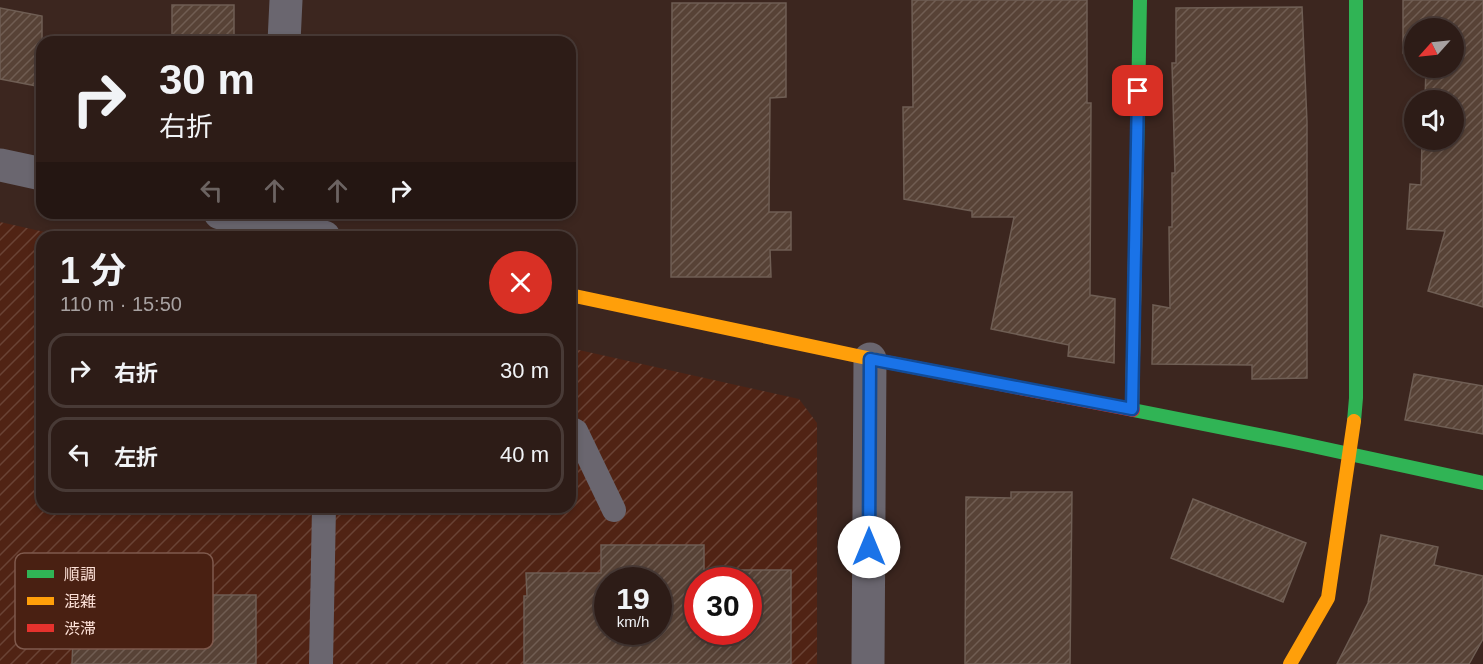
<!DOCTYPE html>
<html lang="ja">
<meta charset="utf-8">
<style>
body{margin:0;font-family:Helvetica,"Noto Sans JP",sans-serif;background:#392924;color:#f1f3f6;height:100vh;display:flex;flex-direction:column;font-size:22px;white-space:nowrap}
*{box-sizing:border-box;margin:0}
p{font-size:20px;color:#a7a1a1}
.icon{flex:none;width:33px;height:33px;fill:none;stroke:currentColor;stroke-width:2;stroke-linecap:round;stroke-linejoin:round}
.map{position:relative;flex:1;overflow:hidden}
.details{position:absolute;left:36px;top:231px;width:540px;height:282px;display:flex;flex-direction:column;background:#2d1c17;border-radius:18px;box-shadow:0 3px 9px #0003,0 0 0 2px #483a36}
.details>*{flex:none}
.hud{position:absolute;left:36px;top:36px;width:540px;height:183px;border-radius:18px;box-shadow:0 3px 9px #0003,0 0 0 2px #483a36;background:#2d1c17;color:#f1f3f6;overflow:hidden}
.needle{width:39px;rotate:243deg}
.fabs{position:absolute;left:1404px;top:18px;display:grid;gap:12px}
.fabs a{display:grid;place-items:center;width:60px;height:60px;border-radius:50%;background:#2d1c17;box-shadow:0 3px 9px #0003,0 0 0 2px #483a36;font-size:30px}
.speed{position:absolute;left:594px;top:567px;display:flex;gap:12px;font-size:30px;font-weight:700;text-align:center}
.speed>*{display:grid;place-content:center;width:78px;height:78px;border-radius:50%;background:#2d1c17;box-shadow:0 3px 9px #0003,0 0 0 2px #483a36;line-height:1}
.speed small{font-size:15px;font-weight:400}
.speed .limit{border:9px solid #d22;background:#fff;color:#111}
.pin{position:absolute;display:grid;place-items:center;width:51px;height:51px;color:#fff;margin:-26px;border-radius:12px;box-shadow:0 3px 9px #0006}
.me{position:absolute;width:66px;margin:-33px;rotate:0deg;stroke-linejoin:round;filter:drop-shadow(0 0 4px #0008)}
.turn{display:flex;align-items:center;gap:21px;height:126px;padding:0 24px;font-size:27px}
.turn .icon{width:78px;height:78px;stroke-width:2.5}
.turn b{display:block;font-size:42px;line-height:51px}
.lanes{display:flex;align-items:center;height:57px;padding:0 24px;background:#0003;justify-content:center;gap:30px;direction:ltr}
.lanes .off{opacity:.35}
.round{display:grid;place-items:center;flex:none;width:63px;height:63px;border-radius:32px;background:#392924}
.overview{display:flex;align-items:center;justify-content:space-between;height:102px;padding:0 24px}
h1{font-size:36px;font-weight:700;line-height:45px}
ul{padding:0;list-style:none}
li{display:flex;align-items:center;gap:18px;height:75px;margin:0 12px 9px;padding:0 12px;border:3px solid #483a36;border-radius:18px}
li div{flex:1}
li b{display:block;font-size:22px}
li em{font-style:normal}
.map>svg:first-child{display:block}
.industrial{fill:url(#industrial-furrows);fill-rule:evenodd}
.building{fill:url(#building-hatch);stroke:#6f5e54;stroke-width:1.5;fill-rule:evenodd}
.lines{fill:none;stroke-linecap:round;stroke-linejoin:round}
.lane{stroke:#6a666f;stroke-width:24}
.street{stroke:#6a666f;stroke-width:33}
.fast{stroke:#30b455;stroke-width:14}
.slow{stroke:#ff9f0a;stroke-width:14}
.jam{stroke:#e5322d;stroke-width:14}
.route-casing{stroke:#114b97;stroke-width:15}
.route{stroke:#1a73e8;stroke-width:10}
.key{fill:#492012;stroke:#7f5a4d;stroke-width:1.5}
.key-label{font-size:16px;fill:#fde1d8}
</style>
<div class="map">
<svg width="1483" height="664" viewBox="0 0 1483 664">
<defs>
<pattern id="industrial-furrows" width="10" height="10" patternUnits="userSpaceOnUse" patternTransform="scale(1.5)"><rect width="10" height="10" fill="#502314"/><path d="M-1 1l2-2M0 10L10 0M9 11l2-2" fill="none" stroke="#6a4335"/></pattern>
<pattern id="building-hatch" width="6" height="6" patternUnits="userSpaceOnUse" patternTransform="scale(1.5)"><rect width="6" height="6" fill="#574236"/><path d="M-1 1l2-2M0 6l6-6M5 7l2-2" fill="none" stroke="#705d52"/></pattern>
</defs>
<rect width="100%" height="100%" fill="#3c261f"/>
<!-- industrial -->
<path class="industrial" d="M0,222L67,237H42V507H570V348L799,399L817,423V664H0ZM608,580H658V632H608ZM698,580H748V632H698Z"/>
<!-- building -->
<path class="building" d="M912,0H1087V103H1091L1090,295L1115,299L1114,363L1068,356L1069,345L991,329L1014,217H972V211L904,199L903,107H913Z
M1403,0H1483V307L1428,291L1445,231L1407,229L1410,184L1421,185L1422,140H1454V100H1425L1426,68H1454V28H1414V53H1403Z
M672,3H786V97L770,98L769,212H791V250H770L771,277H671Z
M172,5H234V42H172Z
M1302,7L1307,122V378L1252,379V365L1152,364L1153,305L1170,308L1169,227H1172V173H1175L1172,63H1176V8Z
M0,8L42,16V87L0,79Z
M1414,374L1483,386V434L1405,420Z
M1011,492H1072L1070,664H965L966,497L1011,498Z
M1193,499L1306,543L1283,602L1171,558Z
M1381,535L1438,547L1434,565L1483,576V639L1469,664H1337L1368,603Z
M601,545H704V570H791V664H524V596H527L526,573H601ZM608,580H658V632H608ZM698,580H748V632H698Z
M76,560H189V595H256V664H72Z"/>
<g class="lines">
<!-- lane -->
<path class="lane" d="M570,428L576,431L614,510
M321,664L324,507"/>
<!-- street -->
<path class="street" d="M284,42L286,0
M0,165L42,174
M220,213L324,237
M868,664L870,359"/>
<!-- fast -->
<path class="fast" d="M1137,154L1140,0
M1133,410L1294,442L1483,483
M1354,421L1356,398V0"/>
<!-- slow -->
<path class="slow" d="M570,295L881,361
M1132,409L1137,154
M1290,664L1328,598L1354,421"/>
<!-- jam -->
<path class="jam" d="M881,361L1133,410"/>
</g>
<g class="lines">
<!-- route casing -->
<g class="route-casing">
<path id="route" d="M869,547L870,359L1132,409L1138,91"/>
</g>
<!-- route -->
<use href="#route" class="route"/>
</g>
<!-- legend -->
<rect x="15" y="553" width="198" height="96" rx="9" class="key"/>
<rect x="27" y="570" width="27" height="8" fill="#30b455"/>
<rect x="27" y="597" width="27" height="8" fill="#ff9f0a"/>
<rect x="27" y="624" width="27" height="8" fill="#e5322d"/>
<g class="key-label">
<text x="64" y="580">順調</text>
<text x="64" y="607">混雑</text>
<text x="64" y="634">渋滞</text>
</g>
</svg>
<div class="fabs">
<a><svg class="needle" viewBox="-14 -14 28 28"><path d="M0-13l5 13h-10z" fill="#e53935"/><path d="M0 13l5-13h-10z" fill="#a7a1a1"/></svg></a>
<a><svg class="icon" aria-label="sound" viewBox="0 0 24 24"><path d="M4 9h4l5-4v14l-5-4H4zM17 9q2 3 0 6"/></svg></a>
</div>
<div class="speed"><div>19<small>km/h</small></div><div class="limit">30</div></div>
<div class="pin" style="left:1138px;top:91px;background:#d93025"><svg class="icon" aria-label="arrive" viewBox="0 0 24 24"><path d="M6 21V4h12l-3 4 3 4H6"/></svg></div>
<svg class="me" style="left:869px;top:547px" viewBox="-20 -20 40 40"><circle r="19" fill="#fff"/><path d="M0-13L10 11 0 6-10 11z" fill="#1a73e8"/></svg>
<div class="hud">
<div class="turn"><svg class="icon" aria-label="right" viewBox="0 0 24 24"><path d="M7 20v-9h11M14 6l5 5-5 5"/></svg><div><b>30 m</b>右折</div></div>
<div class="lanes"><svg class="icon off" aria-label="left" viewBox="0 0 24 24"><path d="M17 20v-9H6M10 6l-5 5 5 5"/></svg><svg class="icon off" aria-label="ahead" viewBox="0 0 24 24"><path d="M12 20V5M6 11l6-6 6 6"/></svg><svg class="icon off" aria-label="ahead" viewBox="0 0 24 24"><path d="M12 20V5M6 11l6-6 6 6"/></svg><svg class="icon" aria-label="right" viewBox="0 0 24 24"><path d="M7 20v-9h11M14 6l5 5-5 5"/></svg></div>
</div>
<section class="details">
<div class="overview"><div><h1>1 分</h1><p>110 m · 15:50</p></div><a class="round" style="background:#d93025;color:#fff"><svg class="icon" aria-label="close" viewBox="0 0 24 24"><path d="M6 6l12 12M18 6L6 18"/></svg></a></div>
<ul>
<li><svg class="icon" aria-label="right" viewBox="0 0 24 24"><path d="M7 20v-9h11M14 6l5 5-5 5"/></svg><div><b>右折</b></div><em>30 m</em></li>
<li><svg class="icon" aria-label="left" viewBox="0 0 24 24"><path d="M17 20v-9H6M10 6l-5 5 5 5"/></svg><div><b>左折</b></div><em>40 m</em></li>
</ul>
</section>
</div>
